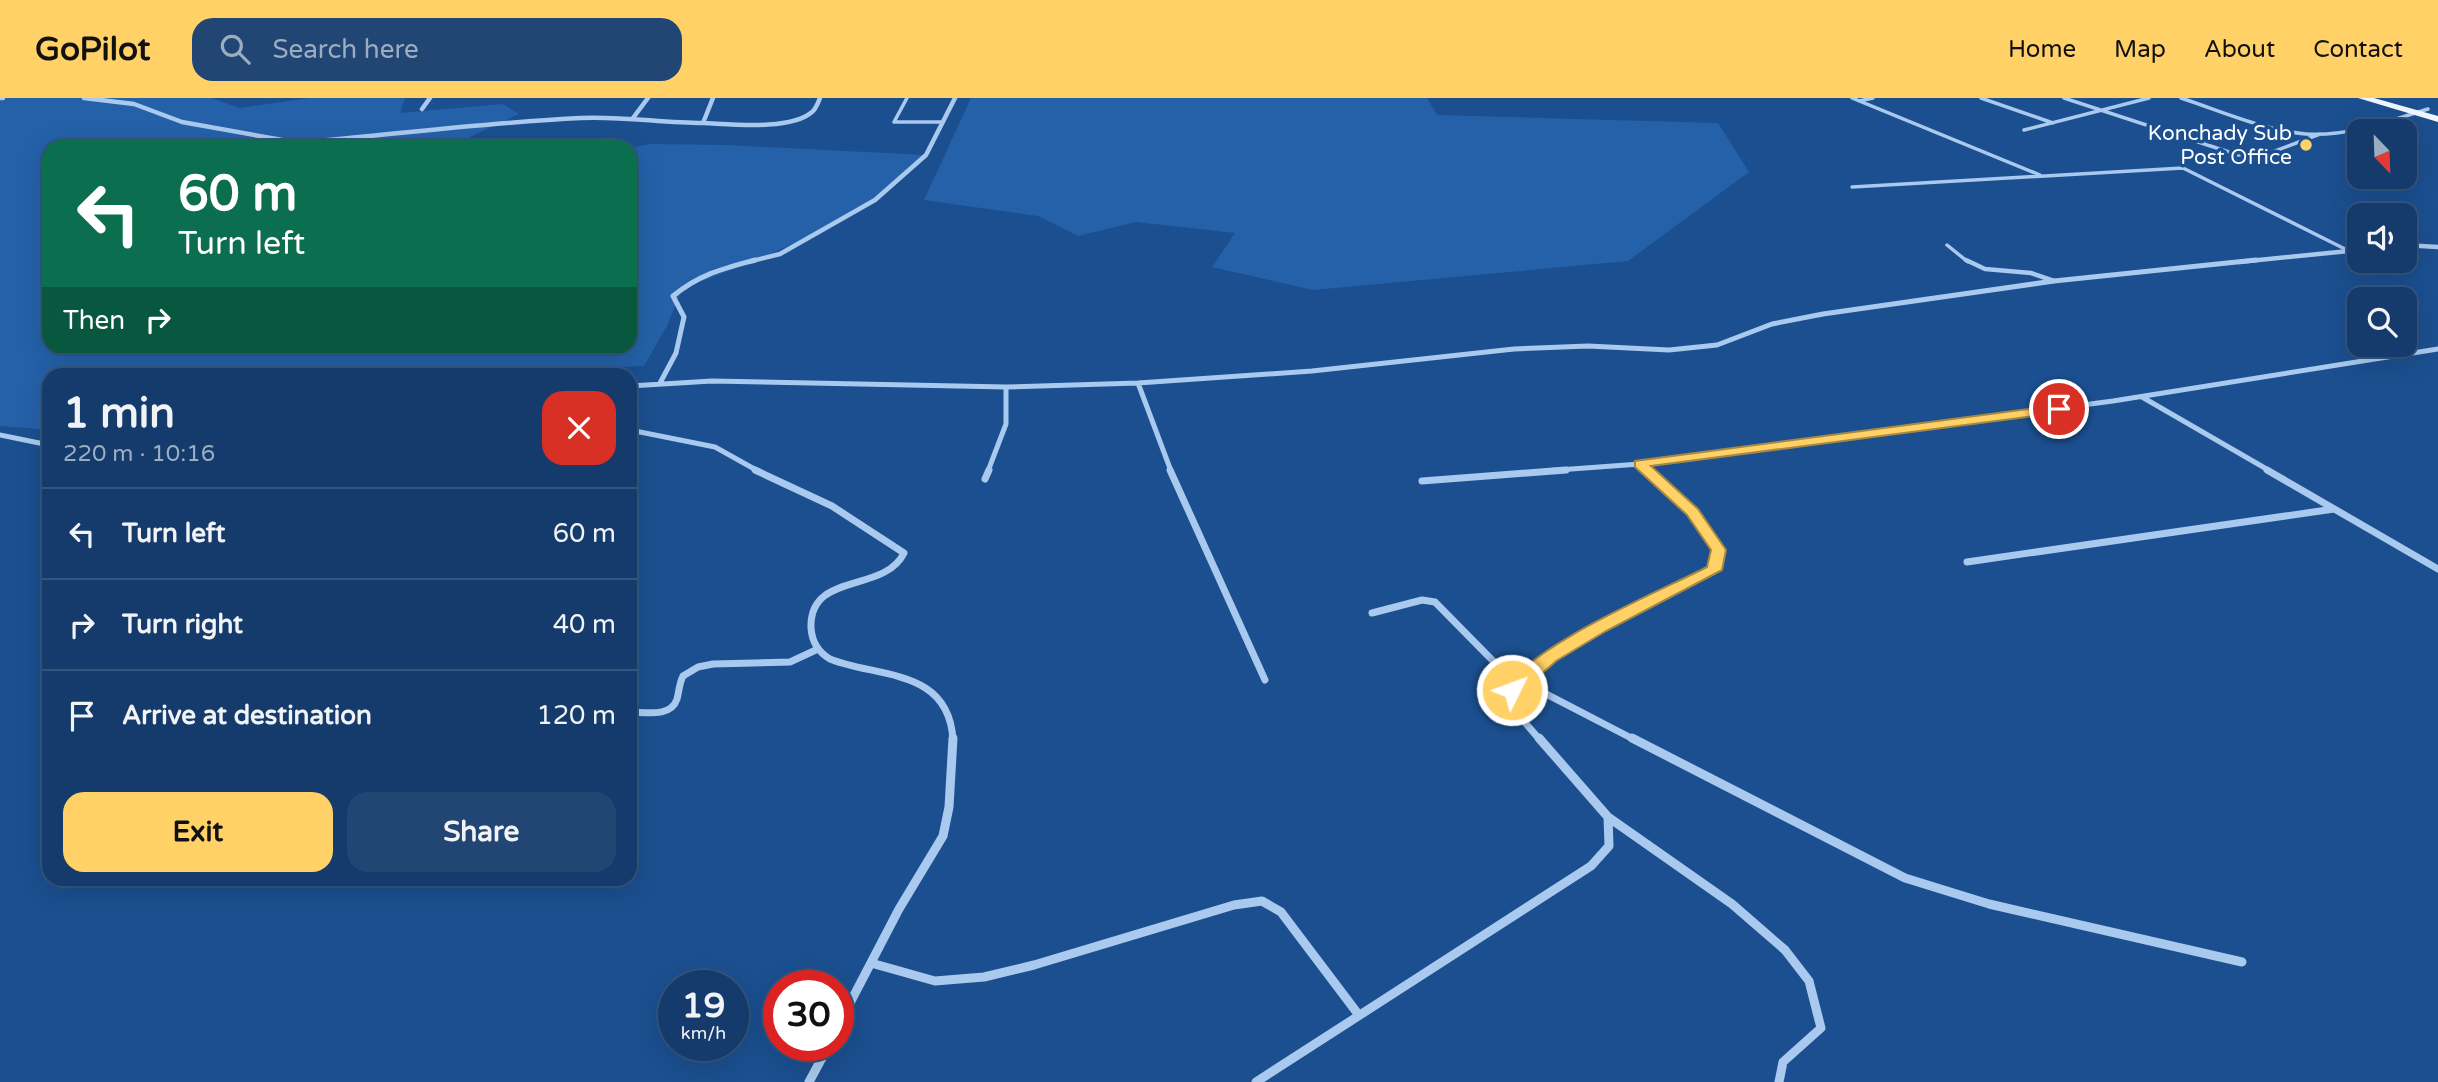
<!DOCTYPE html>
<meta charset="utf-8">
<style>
body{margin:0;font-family:"Varela Round",sans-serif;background:#214673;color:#f1f3f6;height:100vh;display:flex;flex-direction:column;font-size:26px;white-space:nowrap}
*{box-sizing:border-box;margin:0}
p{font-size:23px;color:#9dadc1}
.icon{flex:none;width:38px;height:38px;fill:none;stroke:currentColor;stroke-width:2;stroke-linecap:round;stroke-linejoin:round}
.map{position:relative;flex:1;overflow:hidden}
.drawer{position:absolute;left:42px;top:270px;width:595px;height:518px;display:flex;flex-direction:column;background:#143b6b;border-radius:21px;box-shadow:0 7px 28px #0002,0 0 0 2px #33557e}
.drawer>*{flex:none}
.hud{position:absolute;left:42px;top:42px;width:595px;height:214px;border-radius:21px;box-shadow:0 7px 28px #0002,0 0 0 2px #33557e;background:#0b6e4f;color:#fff;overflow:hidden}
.needle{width:46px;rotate:157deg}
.tools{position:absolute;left:2347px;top:21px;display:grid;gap:14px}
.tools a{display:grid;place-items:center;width:70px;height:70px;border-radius:14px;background:#143b6b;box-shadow:0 7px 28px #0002,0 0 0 2px #33557e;font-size:35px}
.speed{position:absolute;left:658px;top:872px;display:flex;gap:14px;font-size:35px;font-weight:700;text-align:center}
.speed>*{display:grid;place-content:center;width:91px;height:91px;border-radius:50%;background:#143b6b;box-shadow:0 7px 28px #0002,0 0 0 2px #33557e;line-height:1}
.speed small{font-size:18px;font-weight:400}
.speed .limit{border:10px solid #d22;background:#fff;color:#111}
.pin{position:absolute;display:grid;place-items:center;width:60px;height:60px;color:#fff;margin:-30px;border:4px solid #fff;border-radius:50%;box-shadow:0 2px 7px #0007}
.me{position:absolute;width:77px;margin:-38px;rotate:48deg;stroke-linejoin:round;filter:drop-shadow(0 0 5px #0008)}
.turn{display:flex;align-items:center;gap:24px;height:147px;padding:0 21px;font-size:32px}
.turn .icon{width:91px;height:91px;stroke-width:2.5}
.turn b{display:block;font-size:49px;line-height:60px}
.then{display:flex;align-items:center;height:66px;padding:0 21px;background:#0003;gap:14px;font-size:26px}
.round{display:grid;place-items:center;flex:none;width:74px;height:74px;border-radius:21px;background:#214673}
.headline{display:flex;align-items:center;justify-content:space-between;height:119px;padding:0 21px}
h1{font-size:42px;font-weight:800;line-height:52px}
.cta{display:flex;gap:14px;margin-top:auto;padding:14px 21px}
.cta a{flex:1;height:80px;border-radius:21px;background:#ffd166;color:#111;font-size:28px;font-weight:800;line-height:80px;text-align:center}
.cta a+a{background:#214673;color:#f1f3f6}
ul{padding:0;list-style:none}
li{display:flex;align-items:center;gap:21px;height:91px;padding:0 21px;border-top:2px solid #33557e}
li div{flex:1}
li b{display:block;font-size:26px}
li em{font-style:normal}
header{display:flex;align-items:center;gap:42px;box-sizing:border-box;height:98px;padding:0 35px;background:#ffd166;color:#111}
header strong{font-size:33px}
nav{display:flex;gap:38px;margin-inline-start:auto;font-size:24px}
.search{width:490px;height:63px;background:#214673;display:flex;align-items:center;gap:18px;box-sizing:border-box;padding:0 24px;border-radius:21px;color:#9dadc1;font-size:26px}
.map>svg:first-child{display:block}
.green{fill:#2461a8}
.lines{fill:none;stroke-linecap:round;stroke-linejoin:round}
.service-far1{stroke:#a9c9ee;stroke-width:3.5}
.service{stroke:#a9c9ee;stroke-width:4.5}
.minor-far3{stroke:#a9c9ee;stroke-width:4.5}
.minor-far2{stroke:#a9c9ee;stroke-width:5}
.minor-far1{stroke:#a9c9ee;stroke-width:7}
.minor{stroke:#a9c9ee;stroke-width:9}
.primary{fill:#f0f6ff;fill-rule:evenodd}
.route{fill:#ffd166;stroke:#a68842;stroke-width:2}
.poi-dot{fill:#ffd166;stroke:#1b4f8f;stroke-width:2.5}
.labels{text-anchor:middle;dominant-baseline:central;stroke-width:7;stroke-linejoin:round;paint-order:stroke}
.far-poi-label{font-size:21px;fill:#fff;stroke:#1b4f8f;text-anchor:end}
</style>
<header>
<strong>GoPilot</strong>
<div class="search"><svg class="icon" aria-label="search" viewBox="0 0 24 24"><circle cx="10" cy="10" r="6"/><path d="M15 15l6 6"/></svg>Search here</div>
<nav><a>Home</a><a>Map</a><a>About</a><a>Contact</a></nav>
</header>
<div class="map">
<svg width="2438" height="984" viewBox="0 0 2438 984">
<rect width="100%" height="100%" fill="#1b4f8f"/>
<!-- green -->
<path class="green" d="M0,0H211L240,10L309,0H405L400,15L503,6L519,16L448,49H49V248H630V50L650,46L726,47L926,57C909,73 892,90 873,103C815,142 747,165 682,191L667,228L644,268L555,271L531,276H49V332L0,328Z
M971,0H1427L1437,17L1718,25L1749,74L1628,163L1313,192L1212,169L1235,135L1136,124L1078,138L1038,118L924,102Z"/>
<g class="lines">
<!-- service-far1 -->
<path class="service-far1" d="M907,0L894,24H943
M1852,0L2040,77
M1981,0L2053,25
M2064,0L2238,57L2270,55L2320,36
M2181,0C2221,13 2263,32 2306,36C2348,39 2389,23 2428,11
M1859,3L1873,0
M2024,32L2149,0
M1852,89L2183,70L2349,153
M1947,147L1968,164"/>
<!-- service -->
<path class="service" d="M1966,162L1985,171L2031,175L2054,183"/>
<!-- minor-far3 -->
<path class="minor-far3" d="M0,0H3
M84,0L134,6L182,24L282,42L319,43C406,35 493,24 581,20C622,18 662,25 703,25
M713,0L703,25C730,26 790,33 812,14C816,11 818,5 820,0
M422,11L430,0
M633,20L648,0
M2404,147L2438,149
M748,164L780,156L875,102L926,57L955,0
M2239,164L2359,152"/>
<!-- minor-far2 -->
<path class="minor-far2" d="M660,285L676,255L684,219L673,198C700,176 722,171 755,162
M1138,285L1171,373
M630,288L712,283L1006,289L1138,285L1312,273L1514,251L1588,248L1669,252L1717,247L1772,226L1823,216L2054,183L2256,162
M2142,299L2270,373
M630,332L715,349L758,373
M0,337L49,347
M988,373L1006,326V289
M1544,373L1640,366
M1648,373L1640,366L2113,303L2438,251"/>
<!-- minor-far1 -->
<path class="minor-far1" d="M755,372L832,408L904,455C884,496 809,473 811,530C812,544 818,554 830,561C876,580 949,569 953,642
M1170,372L1265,582
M2267,372L2438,471
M985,381L989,372
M1422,383L1566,372
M1967,464L2334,411
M1372,515L1422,502L1435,504L1498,568L1521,583L1512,592L1515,613L1540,642
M630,614C645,614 671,620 677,601C679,594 679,586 683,578L698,569L713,566L790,564L818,551
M1635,642L1521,583L1590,536L1714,472L1718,452L1692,414L1646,372"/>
<!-- minor -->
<path class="minor" d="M1632,640L1905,780L1989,806L2242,864
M1608,719L1732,806L1785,852L1809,883L1821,930L1783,964L1779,984
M871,865L935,883L984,879L1034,867L1234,807L1262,803L1281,814L1358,916
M838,928L899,811L943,738L949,709L953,640
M809,984L829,947
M1256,984L1591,768L1609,748L1608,719L1539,640"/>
<!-- primary -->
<path class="primary" d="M2358,0H2374L2438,18V24Z"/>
</g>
<!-- route -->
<path class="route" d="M2059,307L2064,308V314L1651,368L1698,411L1724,449L1726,452L1722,472L1606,533L1556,563L1519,596L1512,598L1504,592C1533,546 1656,495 1707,469L1711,452L1687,417L1635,369V363Z"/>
<!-- markers -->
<circle class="poi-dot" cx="2306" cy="47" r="7"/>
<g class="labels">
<!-- far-poi labels -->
<g class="far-poi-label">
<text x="2292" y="35">Konchady Sub<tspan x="2292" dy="24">Post Office</tspan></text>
</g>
</g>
</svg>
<div class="tools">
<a><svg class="needle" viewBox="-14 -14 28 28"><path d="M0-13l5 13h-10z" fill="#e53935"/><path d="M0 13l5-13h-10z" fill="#9dadc1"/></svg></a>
<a><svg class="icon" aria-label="sound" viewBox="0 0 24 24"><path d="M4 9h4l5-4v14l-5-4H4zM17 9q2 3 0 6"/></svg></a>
<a><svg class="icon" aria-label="search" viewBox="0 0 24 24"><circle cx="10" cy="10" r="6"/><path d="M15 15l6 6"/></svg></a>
</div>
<div class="speed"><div>19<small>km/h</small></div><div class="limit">30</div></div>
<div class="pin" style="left:2059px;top:311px;background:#d93025"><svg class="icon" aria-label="arrive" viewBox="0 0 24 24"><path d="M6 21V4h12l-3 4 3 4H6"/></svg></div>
<svg class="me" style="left:1512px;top:592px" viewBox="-20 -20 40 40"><circle r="17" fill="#ffd166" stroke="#fff" stroke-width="3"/><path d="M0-11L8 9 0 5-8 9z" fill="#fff"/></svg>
<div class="hud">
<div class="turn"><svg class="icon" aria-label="left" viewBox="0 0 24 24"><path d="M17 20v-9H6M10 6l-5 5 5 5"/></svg><div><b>60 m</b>Turn left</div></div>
<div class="then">Then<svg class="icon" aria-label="right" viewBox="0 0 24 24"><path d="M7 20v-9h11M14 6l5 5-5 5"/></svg></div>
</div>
<section class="drawer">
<div class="headline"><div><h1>1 min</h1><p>220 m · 10:16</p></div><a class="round" style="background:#d93025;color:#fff"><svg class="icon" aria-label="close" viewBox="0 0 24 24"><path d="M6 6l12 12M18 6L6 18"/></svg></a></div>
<ul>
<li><svg class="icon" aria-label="left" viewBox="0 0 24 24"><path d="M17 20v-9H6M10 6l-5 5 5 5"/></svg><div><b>Turn left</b></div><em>60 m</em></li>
<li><svg class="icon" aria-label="right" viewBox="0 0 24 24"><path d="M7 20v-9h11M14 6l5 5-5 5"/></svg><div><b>Turn right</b></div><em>40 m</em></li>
<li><svg class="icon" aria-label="arrive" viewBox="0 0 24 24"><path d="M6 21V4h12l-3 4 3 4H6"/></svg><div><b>Arrive at destination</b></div><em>120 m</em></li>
</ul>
<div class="cta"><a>Exit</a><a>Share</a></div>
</section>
</div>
